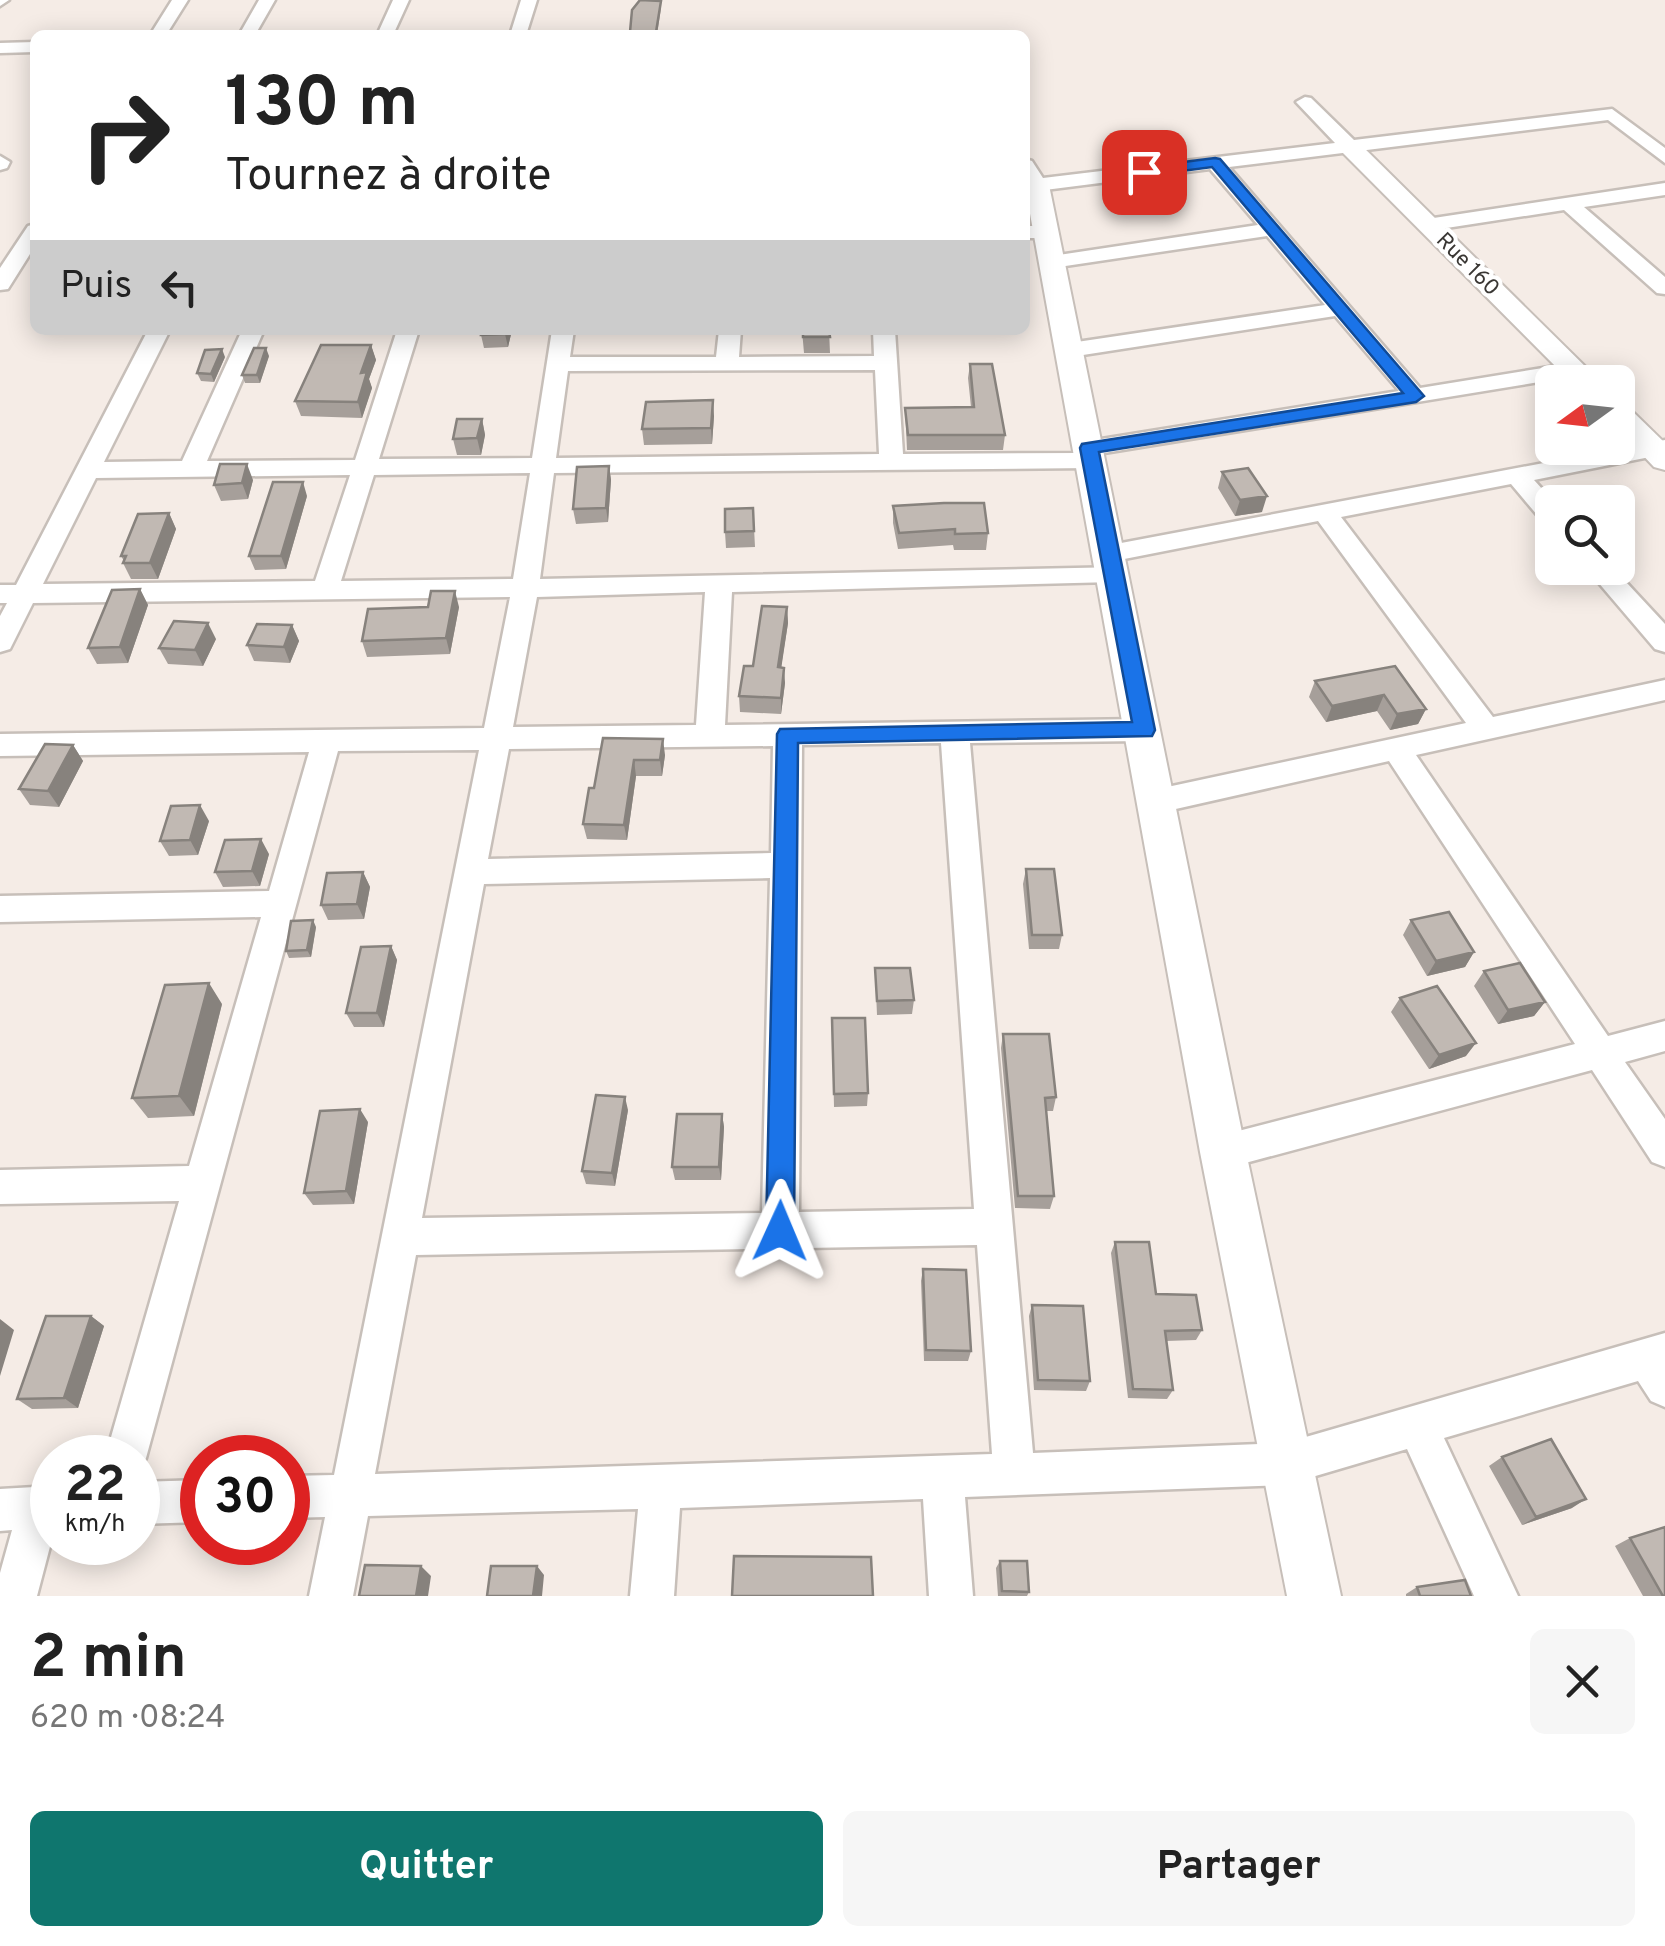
<!DOCTYPE html>
<html lang="fr">
<meta charset="utf-8">
<style>
body{margin:0;font-family:Overpass,sans-serif;background:#f6f6f6;color:#222;height:100vh;display:flex;flex-direction:column;font-size:38px;white-space:nowrap}
*{box-sizing:border-box;margin:0}
p{font-size:32px;color:#767676}
.icon{flex:none;width:55px;height:55px;fill:none;stroke:currentColor;stroke-width:2;stroke-linecap:round;stroke-linejoin:round}
.map{position:relative;height:1596px;overflow:hidden}
.sheet{display:flex;flex-direction:column;background:#fff;flex:1}
.sheet>*{flex:none}
.hud{position:absolute;left:30px;top:30px;width:1000px;height:305px;border-radius:15px;box-shadow:0 5px 25px #0003;background:#fff;color:#222;overflow:hidden}
.needle{width:65px;rotate:255deg}
.buttons{position:absolute;left:1535px;top:365px;display:grid;gap:20px}
.buttons a{display:grid;place-items:center;width:100px;height:100px;border-radius:15px;background:#fff;box-shadow:0 5px 25px #0003;font-size:50px}
.speed{position:absolute;left:30px;top:1435px;display:flex;gap:20px;font-size:50px;font-weight:700;text-align:center}
.speed>*{display:grid;place-content:center;width:130px;height:130px;border-radius:50%;background:#fff;box-shadow:0 5px 25px #0003;line-height:1}
.speed small{font-size:25px;font-weight:400}
.speed .limit{border:15px solid #d22;background:#fff;color:#111}
.pin{position:absolute;display:grid;place-items:center;width:85px;height:85px;color:#fff;margin:-42px;border-radius:20px;box-shadow:0 5px 15px #0006}
.me{position:absolute;width:110px;margin:-55px;rotate:1deg;stroke-linejoin:round;filter:drop-shadow(0 0 8px #0008)}
.turn{display:flex;align-items:center;gap:35px;height:210px;padding:0 30px;font-size:45px}
.turn .icon{width:130px;height:130px;stroke-width:2.5}
.turn b{display:block;font-size:70px;line-height:85px}
.then{display:flex;align-items:center;height:95px;padding:0 30px;background:#0003;gap:20px;font-size:38px}
.round{display:grid;place-items:center;flex:none;width:105px;height:105px;border-radius:15px;background:#f6f6f6}
.overview{display:flex;align-items:center;justify-content:space-between;height:170px;padding:0 30px}
h1{font-size:60px;font-weight:700;line-height:75px}
.primary-button{display:flex;gap:20px;margin-top:auto;padding:20px 30px}
.primary-button a{flex:1;height:115px;border-radius:15px;background:#0f766e;color:#fff;font-size:40px;font-weight:700;line-height:115px;text-align:center}
.primary-button a+a{background:#f6f6f6;color:#222}
.map>svg:first-child{display:block}
.lines{fill:none;stroke-linecap:round;stroke-linejoin:round}
.minor-casing{stroke:#c7bfb9;stroke-width:5}
.tertiary-casing{stroke:#c7bfb9;stroke-width:4}
.minor{fill:#fff;fill-rule:evenodd}
.tertiary{fill:#fff;fill-rule:evenodd}
.wall{fill:#a69f9a}
.shaded-wall{fill:#87827d}
.building{fill:#c1b9b3;stroke:#87827d;stroke-width:2.5}
.route{fill:#1a73e8;stroke:#114b97;stroke-width:2.5}
.labels{text-anchor:middle;dominant-baseline:central;stroke-width:8;stroke-linejoin:round;paint-order:stroke}
.far-street-label{font-size:22px;fill:#3a3734;stroke:#fff}
</style>
<div class="map">
<svg width="1665" height="1596" viewBox="0 0 1665 1596">
<rect width="100%" height="100%" fill="#f5ece6"/>
<g class="lines">
<!-- minor casing -->
<g class="minor-casing">
<path id="minor" d="M0,0H9L0,6Z
M172,0H188L166,35H150Z
M259,0H275L255,35H239Z
M393,0H409L393,35H377Z
M521,0H537L526,35H510Z
M35,42V52L0,53V43Z
M1305,97L1311,98L1354,140L1612,109L1665,148V163L1608,120L1229,167L1420,388L1574,363L1582,365L1585,370L1582,375L1098,454L1103,460L1091,468L554,473L540,579L1122,567L1126,573L1122,579L1113,582L732,592L725,725L1144,719L1154,722L1158,730L1154,738L1144,741L970,743L1033,1453L1285,1443L1665,1333V1407L1651,1401L1638,1381L1444,1438L1518,1596H1474L1407,1449L1285,1485L965,1497L973,1596H929L923,1499L680,1508L674,1596H630L638,1509L368,1516L353,1596H309L325,1517L288,1518V1476L334,1475L479,750L338,751L146,1458L138,1473V1458H105L179,1201L0,1204V1170L189,1166L261,917L0,922V896L269,891L309,752L0,756V734L484,728L510,597L33,603L10,649L0,652V616L7,603H0V585H16L148,330H170L104,462L182,461L242,330H264L207,461L355,460L397,330H419L379,459L532,458L552,330H574L570,357H716L719,330H741L739,357L874,356L873,330H895L903,454L1080,453L1077,448L1081,443L1089,441L1399,391L1335,316L1070,357L1059,350L1070,343L1325,305L1267,236L1052,268L1042,262L1052,256L1258,225L1210,169L1037,191L1025,181V159L1032,161L1043,178L1335,143L1296,102ZM875,370L879,454L556,458L568,371ZM530,473L513,579L341,581L374,475ZM350,475L315,581L43,584L96,478ZM705,592L696,725L513,727L537,597ZM941,743L974,1209L799,1212L802,745ZM773,746L771,853L488,859L509,749ZM770,878L762,1213L422,1218L484,884ZM977,1245L992,1454L375,1474L416,1255Z
M0,156L10,162L7,168L0,170Z
M1665,183V195L1584,207L1665,277V294L1657,293L1564,210L1427,231L1417,225L1427,219Z
M35,224V246L8,289L0,290V268L28,226Z
M1025,226H1046L1056,232L1046,238H1025Z
M1665,440V454L1534,480L1554,502L1552,524L1543,522L1511,484L1341,517L1493,717L1665,680V700L1416,755L1608,1036L1665,1021V1051L1625,1062L1665,1119V1167L1652,1162L1592,1070L1223,1169L1210,1164L1205,1152L1210,1140L1223,1135L1575,1044L1389,761L1158,813L1147,809L1143,801L1147,793L1158,789L1466,723L1318,521L1109,562L1100,559L1096,553L1100,547Z
M1586,568H1613L1665,624V652L1655,649Z
M202,1480V1522L138,1524V1482Z
M52,1486V1539L37,1596H0V1573L12,1530L0,1531V1489Z"/>
</g>
<!-- tertiary casing -->
<g class="tertiary-casing">
<path id="tertiary" d="M1349,139L1357,141L1601,382H1571L1341,151L1337,146Z
M1037,178L1049,185L1246,1152L1341,1596H1287L1200,1152L1025,186L1028,180Z
M1618,404L1628,407L1665,443V470L1654,467L1618,429Z"/>
</g>
<!-- minor -->
<use href="#minor" class="minor"/>
<!-- tertiary -->
<use href="#tertiary" class="tertiary"/>
</g>
<!-- wall -->
<path class="wall" d="M661,8L657,35H630L632,10Z
M482,330H512L508,347L484,348L481,335Z
M802,330H829L830,353H804Z
M371,345L376,360L369,379L372,388L362,418L301,416L295,401Z
M269,356L260,383H245L242,375Z
M225,357L214,382L201,381L197,373Z
M970,364L1005,435L1003,450H907L905,408L971,407L968,378Z
M714,416L712,444L644,445L642,429Z
M482,419L485,435L481,455H457L453,439Z
M609,466L611,480L608,522L576,524L573,509Z
M1222,472L1262,512L1235,516L1218,488Z
M253,480L248,499L221,501L214,485Z
M307,496L286,569L255,570L249,556Z
M893,506L988,533L986,550H954L953,545L898,549L893,523Z
M753,508L755,547L726,548L725,532Z
M169,513L176,529L158,579H131L123,563L124,561L121,556Z
M140,589L148,605L128,663L97,664L88,648Z
M428,607H459L450,654L367,657L362,641Z
M787,607L788,623L781,667L785,683L781,714L740,712L739,696L753,666Z
M292,625L299,641L290,663L254,661L247,645Z
M216,639L203,666L168,664L159,648Z
M1395,666L1426,709L1418,724L1390,730L1377,711L1326,722L1309,697L1315,681Z
M603,738L665,755L662,776H636L627,840L587,839L583,824L594,788Z
M73,745L83,761L59,807L30,805L19,789Z
M209,821L198,855L169,856L160,841Z
M269,854L260,886L223,887L215,872Z
M1026,869L1062,935L1059,949H1029L1023,884Z
M363,872L370,887L364,919L328,920L321,905Z
M1411,920L1474,952L1465,967L1427,976L1403,935Z
M316,927L311,957L289,958L286,951Z
M391,946L397,960L384,1027H354L346,1013Z
M875,968L914,1000L912,1014L877,1015Z
M1484,971L1545,1002L1534,1016L1498,1024L1474,986Z
M1400,998L1466,1056L1429,1069L1391,1012Z
M222,1004L194,1116L148,1118L132,1098Z
M832,1018L868,1093L867,1106L834,1107Z
M1003,1034L1056,1097L1053,1111H1046L1054,1196L1050,1209L1015,1208L1001,1048Z
M628,1110L615,1186L586,1184L582,1171Z
M722,1114L724,1127L721,1180H675L672,1167Z
M368,1122L354,1204L313,1205L304,1193Z
M1115,1242L1156,1294L1202,1330L1196,1340L1166,1341L1173,1390L1167,1399L1128,1398L1111,1253Z
M923,1269L971,1351L968,1361H924L921,1281Z
M1032,1305L1090,1381L1086,1391L1034,1390L1029,1316Z
M91,1316L104,1326L78,1408L32,1409L17,1399Z
M1502,1457L1572,1508L1522,1525L1489,1466Z
M1630,1538L1665,1596H1643L1615,1546Z
M1000,1561L1029,1592L1027,1596H998L996,1568Z
M1417,1587L1471,1596H1406V1594Z"/>
<!-- shaded-wall -->
<path class="shaded-wall" d="M506,330H512L508,347L505,334Z
M371,345L376,360L369,379L372,388L362,418L358,402L361,373Z
M266,348L269,356L260,383L257,375Z
M222,349L225,357L214,382L211,374Z
M713,400L714,416L712,444L711,428Z
M482,419L485,435L481,455L477,438Z
M247,464L253,480L248,499L242,483Z
M609,466L611,480L608,522L606,508Z
M303,482L307,496L286,569L281,556Z
M1267,496L1262,512L1235,516L1240,500Z
M169,513L176,529L158,579L150,563Z
M140,589L148,605L128,663L120,647Z
M455,591L459,607L450,654L446,638Z
M787,607L788,623L779,683L778,667Z
M208,623L216,639L203,666L195,650Z
M292,625L299,641L290,663L284,647Z
M784,668L785,683L781,714V698Z
M1384,695L1377,711L1326,722L1332,706Z
M1426,709L1418,724L1390,730L1397,714Z
M663,739L665,755L662,776L660,760Z
M73,745L83,761L59,807L48,791Z
M634,760L636,776L627,840L624,825Z
M200,805L209,821L198,855L190,840Z
M261,839L269,854L260,886L252,871Z
M363,872L370,887L364,919L357,904Z
M313,920L316,927L311,957L307,950Z
M391,946L397,960L384,1027L377,1013Z
M1474,952L1465,967L1427,976L1436,961Z
M209,983L222,1004L194,1116L179,1096Z
M1545,1002L1534,1016L1498,1024L1508,1010Z
M1476,1043L1466,1056L1429,1069L1439,1055Z
M625,1097L628,1110L615,1186L612,1173Z
M360,1109L368,1122L354,1204L346,1191Z
M722,1114L724,1127L721,1180L719,1167Z
M91,1316L104,1326L78,1408L64,1398Z
M0,1319L14,1330L0,1376Z
M1586,1499L1572,1508L1522,1525L1536,1517Z
M421,1566L431,1576L428,1596H416Z
M537,1566L544,1575L542,1596H533Z"/>
<!-- building -->
<path class="building" d="M640,0L661,1L656,32H630L632,10Z
M482,330H506L505,334L481,335Z
M803,330H829L830,337H803Z
M321,345H371L361,373L367,372L358,402L295,401Z
M254,348H266L257,375H242Z
M222,349L211,374L197,373L205,350Z
M970,364H992L1005,435H908L905,408L974,407Z
M713,400L711,428L642,429L646,402Z
M457,419H482L477,438L453,439Z
M220,464H247L242,483L214,485Z
M609,466L606,508L573,509L577,467Z
M1248,468L1267,496L1240,500L1222,472Z
M273,482H303L281,556H249Z
M944,503H984L988,533L955,534V529L899,533L893,506Z
M753,508L754,531L725,532V509Z
M169,513L150,563H123L126,556H121L138,514Z
M140,589L120,647L88,648L112,590Z
M431,591H455L446,638L362,641L368,609L428,607Z
M762,606L787,607L778,667L784,668L781,698L739,696L744,666H753Z
M174,621L208,623L195,650L159,648Z
M257,624L292,625L284,647L247,645Z
M1395,666L1426,709L1397,714L1384,695L1332,706L1315,681Z
M603,738L663,739L660,760H634L624,825L583,824L589,788H594Z
M45,744L73,745L48,791L19,789Z
M200,805L190,840L160,841L171,806Z
M261,839L252,871L215,872L225,840Z
M1026,869H1054L1062,935H1032Z
M363,872L357,904L321,905L327,873Z
M1449,912L1474,952L1436,961L1411,920Z
M313,920L307,950L286,951L291,921Z
M391,946L377,1013H346L361,947Z
M1520,963L1545,1002L1508,1010L1484,971Z
M875,968H910L914,1000L877,1001Z
M209,983L179,1096L132,1098L165,985Z
M1437,986L1476,1043L1439,1055L1400,998Z
M832,1018H865L868,1093L834,1094Z
M1003,1034H1049L1056,1097L1045,1098L1054,1196H1018Z
M596,1095L625,1097L612,1173L582,1171Z
M360,1109L346,1191L304,1193L320,1111Z
M677,1114H722L719,1167H672Z
M1115,1242H1149L1156,1294L1196,1295L1202,1330L1165,1331L1173,1390L1133,1389Z
M923,1269L966,1270L971,1351L926,1350Z
M1032,1305L1083,1306L1090,1381L1038,1380Z
M46,1316H91L64,1398L17,1399Z
M1551,1439L1586,1499L1536,1517L1502,1457Z
M1665,1527V1596H1663L1630,1538Z
M734,1556L871,1557L873,1596H732Z
M1000,1561H1027L1029,1592L1002,1591Z
M365,1565L421,1566L416,1596H359Z
M491,1566H537L533,1596H487Z
M1465,1580L1471,1596H1420L1417,1587Z"/>
<!-- route -->
<path class="route" d="M1215,158L1220,159L1424,396L1416,402L1099,452L1155,730L1152,736L798,743L794,1231L790,1240L780,1244L770,1240L766,1231L777,734L780,729L1132,722L1080,448L1082,444L1403,393L1212,167L1144,176L1137,172L1144,167Z"/>
<g class="labels">
<!-- far-street labels -->
<g class="far-street-label">
<text transform="translate(1467 265) rotate(45)">Rue 160</text>
</g>
</g>
</svg>
<div class="buttons">
<a><svg class="needle" viewBox="-14 -14 28 28"><path d="M0-13l5 13h-10z" fill="#e53935"/><path d="M0 13l5-13h-10z" fill="#767676"/></svg></a>
<a><svg class="icon" aria-label="search" viewBox="0 0 24 24"><circle cx="10" cy="10" r="6"/><path d="M15 15l6 6"/></svg></a>
</div>
<div class="speed"><div>22<small>km/h</small></div><div class="limit">30</div></div>
<div class="pin" style="left:1144px;top:172px;background:#d93025"><svg class="icon" aria-label="arrive" viewBox="0 0 24 24"><path d="M6 21V4h12l-3 4 3 4H6"/></svg></div>
<svg class="me" style="left:780px;top:1231px" viewBox="-20 -20 40 40"><path d="M0-17L14 15 0 8-14 15z" fill="#1a73e8" stroke="#fff" stroke-width="4"/></svg>
<div class="hud">
<div class="turn"><svg class="icon" aria-label="right" viewBox="0 0 24 24"><path d="M7 20v-9h11M14 6l5 5-5 5"/></svg><div><b>130 m</b>Tournez à droite</div></div>
<div class="then">Puis<svg class="icon" aria-label="left" viewBox="0 0 24 24"><path d="M17 20v-9H6M10 6l-5 5 5 5"/></svg></div>
</div>
</div>
<section class="sheet">
<div class="overview"><div><h1>2 min</h1><p>620 m · 08:24</p></div><a class="round"><svg class="icon" aria-label="close" viewBox="0 0 24 24"><path d="M6 6l12 12M18 6L6 18"/></svg></a></div>
<div class="primary-button"><a>Quitter</a><a>Partager</a></div>
</section>
